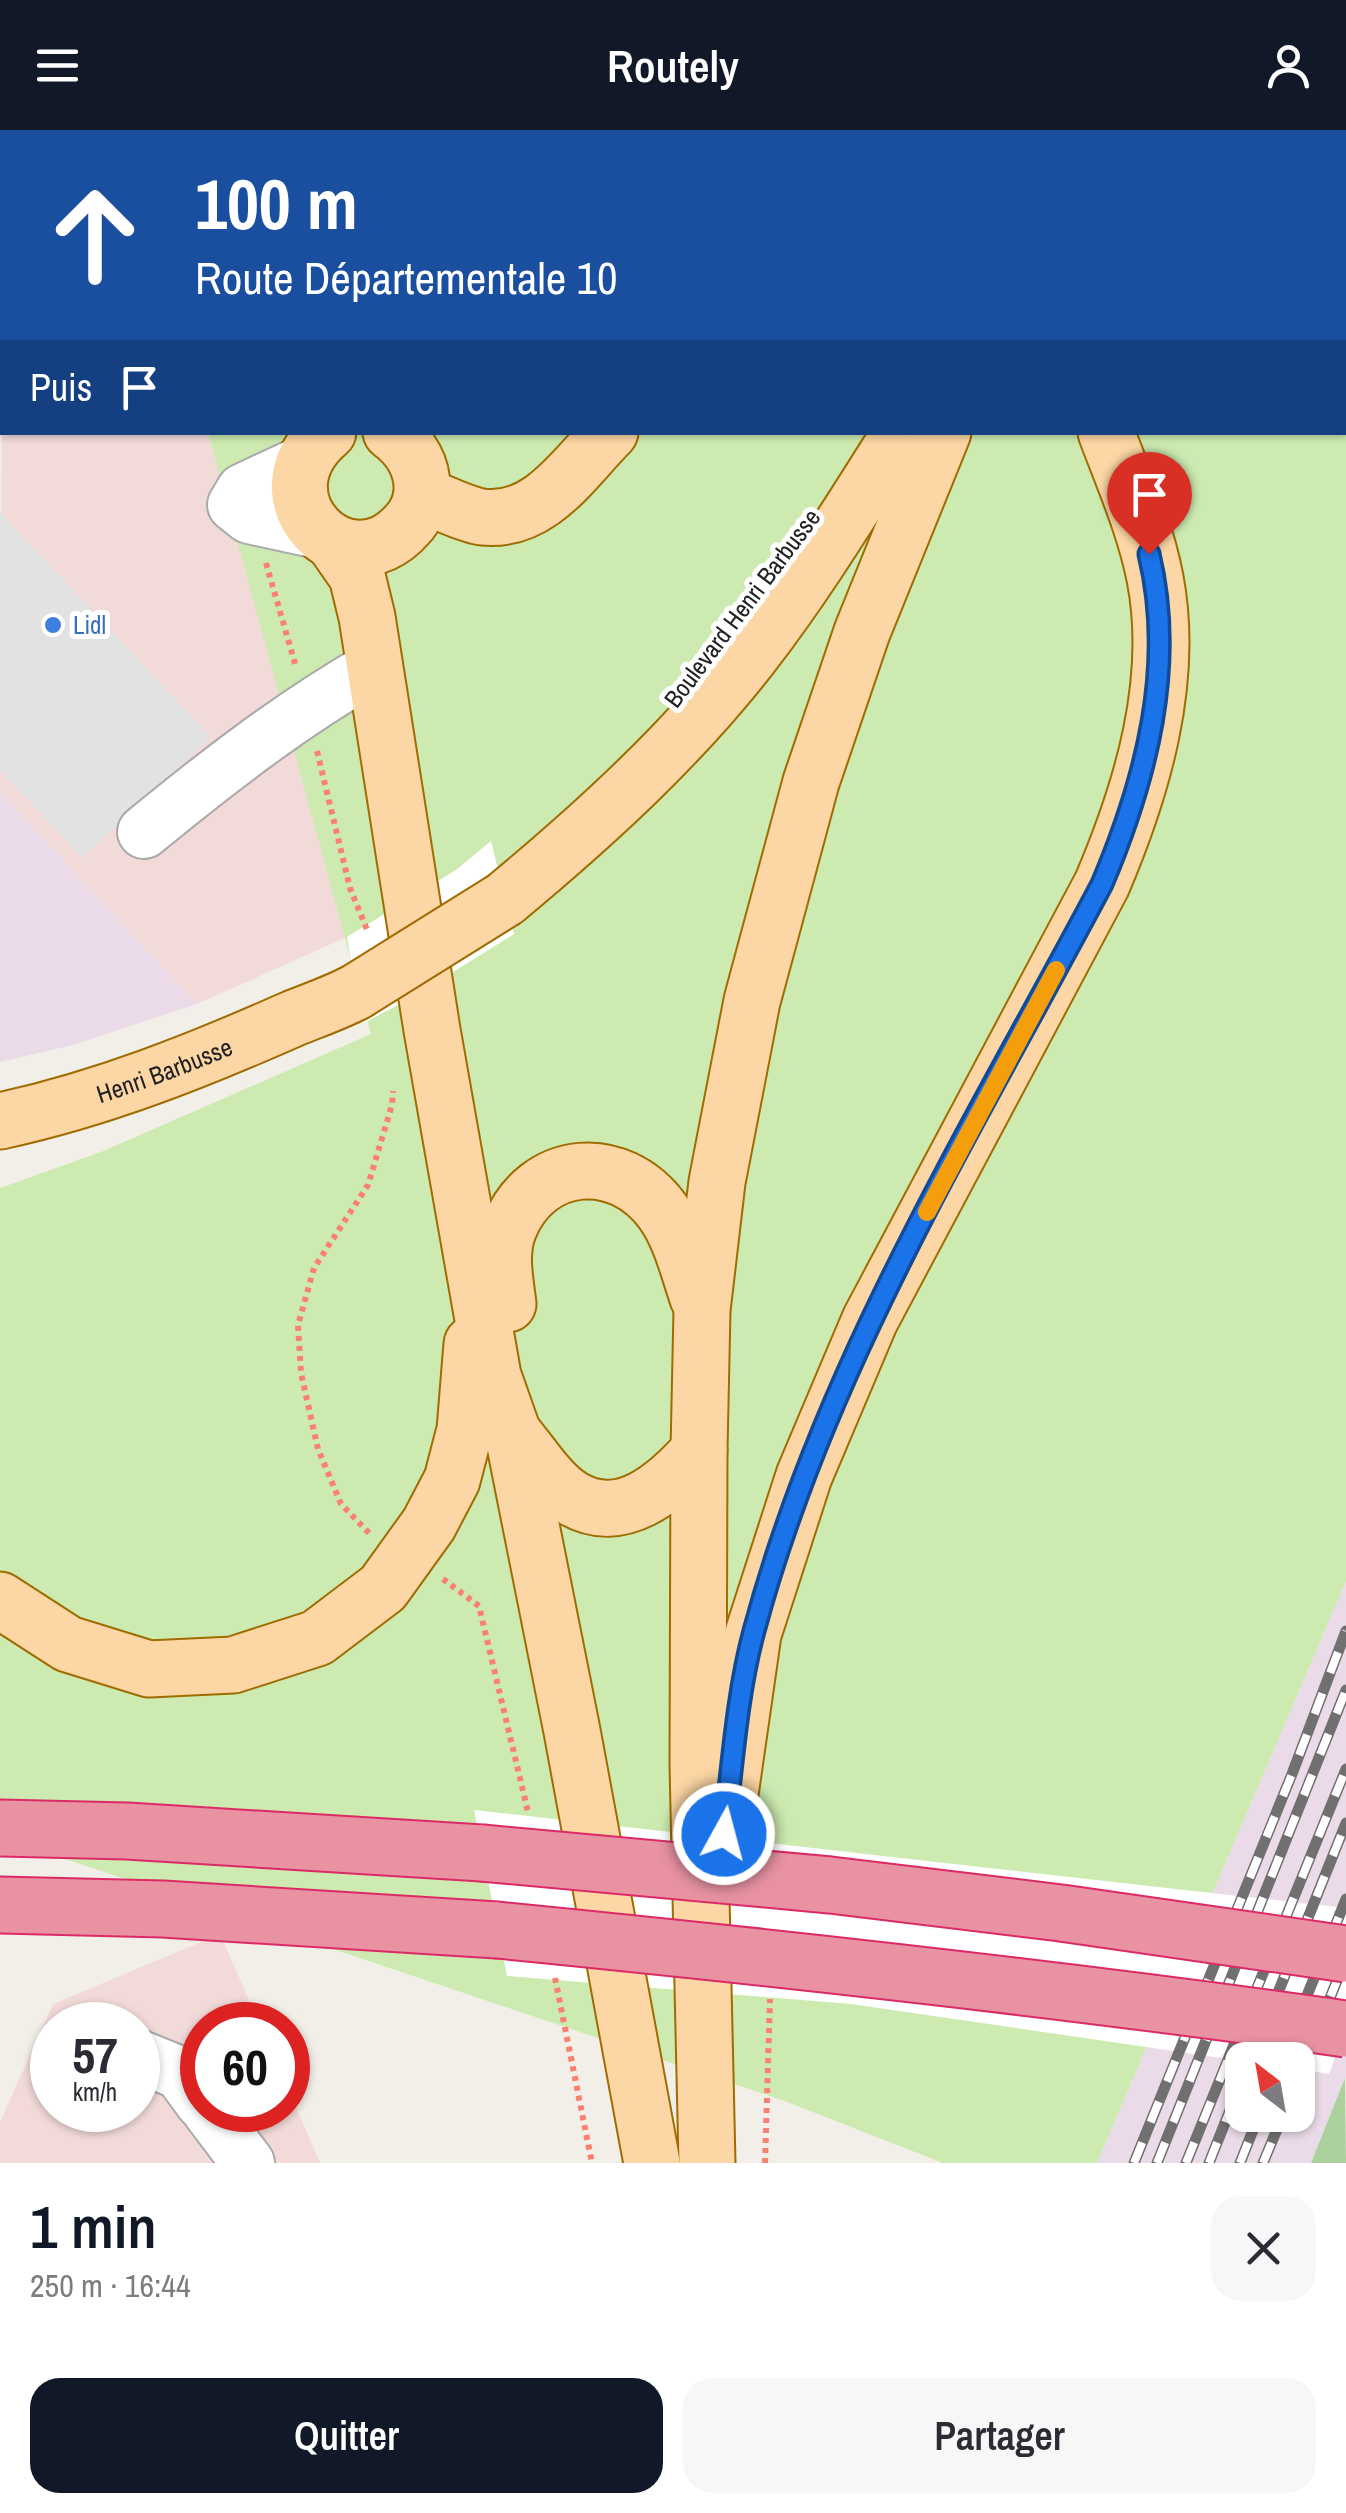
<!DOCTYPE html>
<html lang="fr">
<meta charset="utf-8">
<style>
body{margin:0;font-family:"Archivo Narrow",sans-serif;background:#f7f7f7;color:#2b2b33;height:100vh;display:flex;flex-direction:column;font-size:38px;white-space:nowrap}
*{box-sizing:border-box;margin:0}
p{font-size:32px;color:#7c7c81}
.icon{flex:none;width:55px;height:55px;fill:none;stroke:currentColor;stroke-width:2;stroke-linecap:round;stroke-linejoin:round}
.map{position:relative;height:2033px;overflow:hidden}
.sheet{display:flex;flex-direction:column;background:#fff;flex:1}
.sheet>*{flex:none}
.banner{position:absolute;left:0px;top:0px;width:1348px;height:305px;box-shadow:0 2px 8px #0004;background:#1a4fa0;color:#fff;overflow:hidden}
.needle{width:65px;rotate:329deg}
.fabs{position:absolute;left:1225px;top:1912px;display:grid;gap:20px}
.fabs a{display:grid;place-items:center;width:90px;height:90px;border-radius:20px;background:#fff;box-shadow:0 2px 8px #0004;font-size:50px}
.speed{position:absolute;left:30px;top:1872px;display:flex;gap:20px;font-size:50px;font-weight:700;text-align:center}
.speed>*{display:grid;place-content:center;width:130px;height:130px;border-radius:50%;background:#fff;box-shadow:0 2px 8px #0004;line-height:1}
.speed small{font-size:25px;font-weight:400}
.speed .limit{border:15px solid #d22;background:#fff;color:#111}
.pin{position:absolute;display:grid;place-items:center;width:85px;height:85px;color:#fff;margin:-102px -42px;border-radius:50% 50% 50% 0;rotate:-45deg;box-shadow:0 0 10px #0007}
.pin .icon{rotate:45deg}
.me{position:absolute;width:110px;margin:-55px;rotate:7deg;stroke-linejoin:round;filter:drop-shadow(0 0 8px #0008)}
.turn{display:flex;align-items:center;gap:35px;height:210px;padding:0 30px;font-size:45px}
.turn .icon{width:130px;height:130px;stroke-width:2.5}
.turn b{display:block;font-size:70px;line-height:85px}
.then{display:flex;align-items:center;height:95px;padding:0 30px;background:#0003;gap:20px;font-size:38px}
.round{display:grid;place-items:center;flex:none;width:105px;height:105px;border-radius:30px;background:#f7f7f7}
.summary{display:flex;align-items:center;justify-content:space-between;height:170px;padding:0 30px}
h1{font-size:60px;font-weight:600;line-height:75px;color:#111827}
.primary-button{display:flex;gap:20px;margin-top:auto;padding:20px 30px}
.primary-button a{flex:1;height:115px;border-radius:30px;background:#111827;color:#fff;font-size:40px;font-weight:600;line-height:115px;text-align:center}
.primary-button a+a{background:#f7f7f7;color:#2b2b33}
header{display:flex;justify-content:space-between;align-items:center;height:130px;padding:0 30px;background:#111827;color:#fff;font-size:45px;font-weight:600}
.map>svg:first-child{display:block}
.commercial{fill:#f2dad9;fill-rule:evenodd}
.industrial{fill:#ebdbe8;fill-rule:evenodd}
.grass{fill:#cdebb0}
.forest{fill:#add19e}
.parking{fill:#e2e2e2}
.pier{fill:#fff}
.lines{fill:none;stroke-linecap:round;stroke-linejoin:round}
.minor-casing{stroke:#a9a9a9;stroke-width:56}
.major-casing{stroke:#a06b00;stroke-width:59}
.highway-casing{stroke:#dc2a67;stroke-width:59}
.path{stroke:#fa8072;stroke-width:6;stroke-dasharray:5 5;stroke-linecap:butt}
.minor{stroke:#fff;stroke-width:52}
.major{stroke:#fcd6a4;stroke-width:55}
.highway{stroke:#e892a2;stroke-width:55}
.rail-casing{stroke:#707070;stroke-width:11}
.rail{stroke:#fff;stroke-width:8;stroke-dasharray:22;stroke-linecap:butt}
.major-bridge-casing{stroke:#a06b00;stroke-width:59;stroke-linecap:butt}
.highway-bridge-casing{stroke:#dc2a67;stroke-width:59;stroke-linecap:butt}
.major-bridge{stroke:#fcd6a4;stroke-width:55}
.highway-bridge{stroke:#e892a2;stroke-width:55}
.route-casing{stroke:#114b97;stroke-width:25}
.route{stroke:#1a73e8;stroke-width:18}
.slow{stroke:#f59e0b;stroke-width:18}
.shop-dot{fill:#3f7fe0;stroke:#fff;stroke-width:4}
.labels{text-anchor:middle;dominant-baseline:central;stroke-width:10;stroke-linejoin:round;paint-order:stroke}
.street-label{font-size:25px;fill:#222;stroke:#fff}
.shop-label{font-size:25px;fill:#366cbe;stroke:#fff;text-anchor:start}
</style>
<header><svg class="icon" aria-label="menu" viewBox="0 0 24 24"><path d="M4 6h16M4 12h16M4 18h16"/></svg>Routely<svg class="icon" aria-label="person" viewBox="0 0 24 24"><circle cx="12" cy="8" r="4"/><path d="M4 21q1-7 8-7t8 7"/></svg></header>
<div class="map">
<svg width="1346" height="2033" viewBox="0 0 1346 2033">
<rect width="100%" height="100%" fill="#f2efe9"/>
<!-- commercial -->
<path class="commercial" d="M2,222V302L208,303L347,807L197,874L0,662Z
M220,1804L260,1895H202V1980H288V1959L320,2033H0V1992L53,1874ZM52,1895H138V1980H52Z"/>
<!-- industrial -->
<path class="industrial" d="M0,0L174,2H2L0,223Z
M0,662L197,874L73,915L0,932Z
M1346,1451V1946L1311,2033H1097ZM1242,1930H1298V1985H1242Z"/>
<!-- grass -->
<path class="grass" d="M174,0H1346V1451L1097,2033H943L782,1970L0,1707V1058L101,1022L371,904L208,303L1345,302V2Z"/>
<!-- forest -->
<path class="forest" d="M1345,1948L1346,2033H1311Z"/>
<!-- parking -->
<path class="parking" d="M0,382L211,607L82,728L0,640Z"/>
<!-- pier -->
<path class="pier" d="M491,711L514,804L411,868L362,894L347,807L456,740Z
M474,1680L1346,1778V1898L1329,1944L1298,1939V1930L1242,1931L851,1874L507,1846Z"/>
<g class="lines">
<!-- minor casing -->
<g class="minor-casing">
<path id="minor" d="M303,332L243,360L234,375L249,387L318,402
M144,702C217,642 293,583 376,536
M138,1926L180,1943L202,1973
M208,1980L248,2033"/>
</g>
<!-- major casing -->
<g class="major-casing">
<g id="major">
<path d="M264,0L265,2"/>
<path d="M950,2L953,0"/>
<path d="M1054,2L1056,0"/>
<path d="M1099,2L1101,0"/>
<path d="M328,302C251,367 347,463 407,395C416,386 421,373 422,361C423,336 411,317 391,302"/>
<path d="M422,366C441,371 463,384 482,387C540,394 574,338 610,302"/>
<path d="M334,413L357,446L367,487L432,900L493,1246L512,1300L572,1601L652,2033"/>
<path d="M505,769C594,695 682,615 753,523C807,453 853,377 901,302"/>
<path id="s1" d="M0,991C102,969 197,931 292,889C314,880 335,873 356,862"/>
<path d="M508,1174C505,1149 499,1123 509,1098C537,1028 620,1022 663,1082C681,1107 688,1139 698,1168"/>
<path d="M514,1304C531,1324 549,1354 572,1368C622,1398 668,1356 699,1321"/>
<path d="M0,1470L68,1514L149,1539L233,1535L317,1508L383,1458L429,1394L452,1350L465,1300L472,1214"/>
<path d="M727,1685L753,1504L804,1346L870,1190L1102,754C1142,660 1175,551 1155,448C1145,397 1124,350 1106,302"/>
<path d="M707,2033L698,1635L699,1321L702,1180L717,1052L752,871L811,652L862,502L943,302"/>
</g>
</g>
<!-- highway casing -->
<g class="highway-casing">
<path id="highway" d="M0,1698L127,1701L482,1723
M0,1775L163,1779L497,1800"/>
</g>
<!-- path -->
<path class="path" d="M322,0V2
M764,0L778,2
M0,201H2
M266,433L296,537
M317,621L350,758L368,802
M369,1403L341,1374L318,1319L301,1243L298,1195L314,1138L368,1055L392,975L393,961
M443,1449L479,1476L528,1682
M555,1848L592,2033
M765,2033L770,1869"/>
<!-- minor -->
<use href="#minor" class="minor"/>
<!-- major -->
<use href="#major" class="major"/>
<!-- highway -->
<use href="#highway" class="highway"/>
<!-- rail casing -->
<g class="rail-casing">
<path id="rail" d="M1251,1930L1346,1693
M1281,1930L1346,1769
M1298,1948L1346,1828
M1134,2033L1292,1644L1346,1501
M1157,2033L1346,1560
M1186,2033L1346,1639
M1209,2033L1242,1950
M1240,2033L1259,1985
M1263,2033L1283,1985"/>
</g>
<!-- rail -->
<use href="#rail" class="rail"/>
<!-- major-bridge casing -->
<g class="major-bridge-casing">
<path id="major-bridge" d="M356,862L505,769"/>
</g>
<!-- highway-bridge casing -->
<g class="highway-bridge-casing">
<path id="highway-bridge" d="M482,1723L830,1755L1061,1783L1346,1824
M497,1800C781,1828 1063,1859 1346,1899"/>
</g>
<!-- major-bridge -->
<use href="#major-bridge" class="major-bridge"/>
<!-- highway-bridge -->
<use href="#highway-bridge" class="highway-bridge"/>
</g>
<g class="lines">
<!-- route casing -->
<g class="route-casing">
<path id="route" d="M724,1704C732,1639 737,1563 754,1501C825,1235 974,996 1102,754C1146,650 1176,536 1149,424"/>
</g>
<!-- route -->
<use href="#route" class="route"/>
<!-- slow -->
<path class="slow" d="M927,1082L1056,840"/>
</g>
<!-- markers -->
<circle class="shop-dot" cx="53" cy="495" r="10"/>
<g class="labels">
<!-- street labels -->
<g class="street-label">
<text transform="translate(742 478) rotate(-53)">Boulevard Henri Barbusse</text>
<text stroke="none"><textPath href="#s1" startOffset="172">Henri Barbusse</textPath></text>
</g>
<!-- shop labels -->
<g class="shop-label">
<text x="73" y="495">Lidl</text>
</g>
</g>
</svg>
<div class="fabs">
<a><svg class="needle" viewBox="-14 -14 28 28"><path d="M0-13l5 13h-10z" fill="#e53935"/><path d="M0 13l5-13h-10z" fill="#7c7c81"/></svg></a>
</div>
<div class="speed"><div>57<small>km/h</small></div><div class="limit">60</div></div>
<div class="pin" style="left:1149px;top:424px;background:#d93025"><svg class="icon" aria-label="arrive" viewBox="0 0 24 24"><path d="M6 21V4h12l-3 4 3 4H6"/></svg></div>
<svg class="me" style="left:724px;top:1704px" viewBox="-20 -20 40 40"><circle r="17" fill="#1a73e8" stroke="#fff" stroke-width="3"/><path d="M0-11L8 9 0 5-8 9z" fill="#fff"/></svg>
<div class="banner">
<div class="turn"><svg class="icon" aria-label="ahead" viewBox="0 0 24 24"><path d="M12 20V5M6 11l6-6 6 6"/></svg><div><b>100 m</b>Route Départementale 10</div></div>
<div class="then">Puis<svg class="icon" aria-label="arrive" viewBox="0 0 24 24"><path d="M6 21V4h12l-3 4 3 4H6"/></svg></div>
</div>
</div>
<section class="sheet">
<div class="summary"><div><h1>1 min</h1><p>250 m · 16:44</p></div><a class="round"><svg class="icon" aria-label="close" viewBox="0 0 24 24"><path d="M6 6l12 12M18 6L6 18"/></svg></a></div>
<div class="primary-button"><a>Quitter</a><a>Partager</a></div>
</section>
